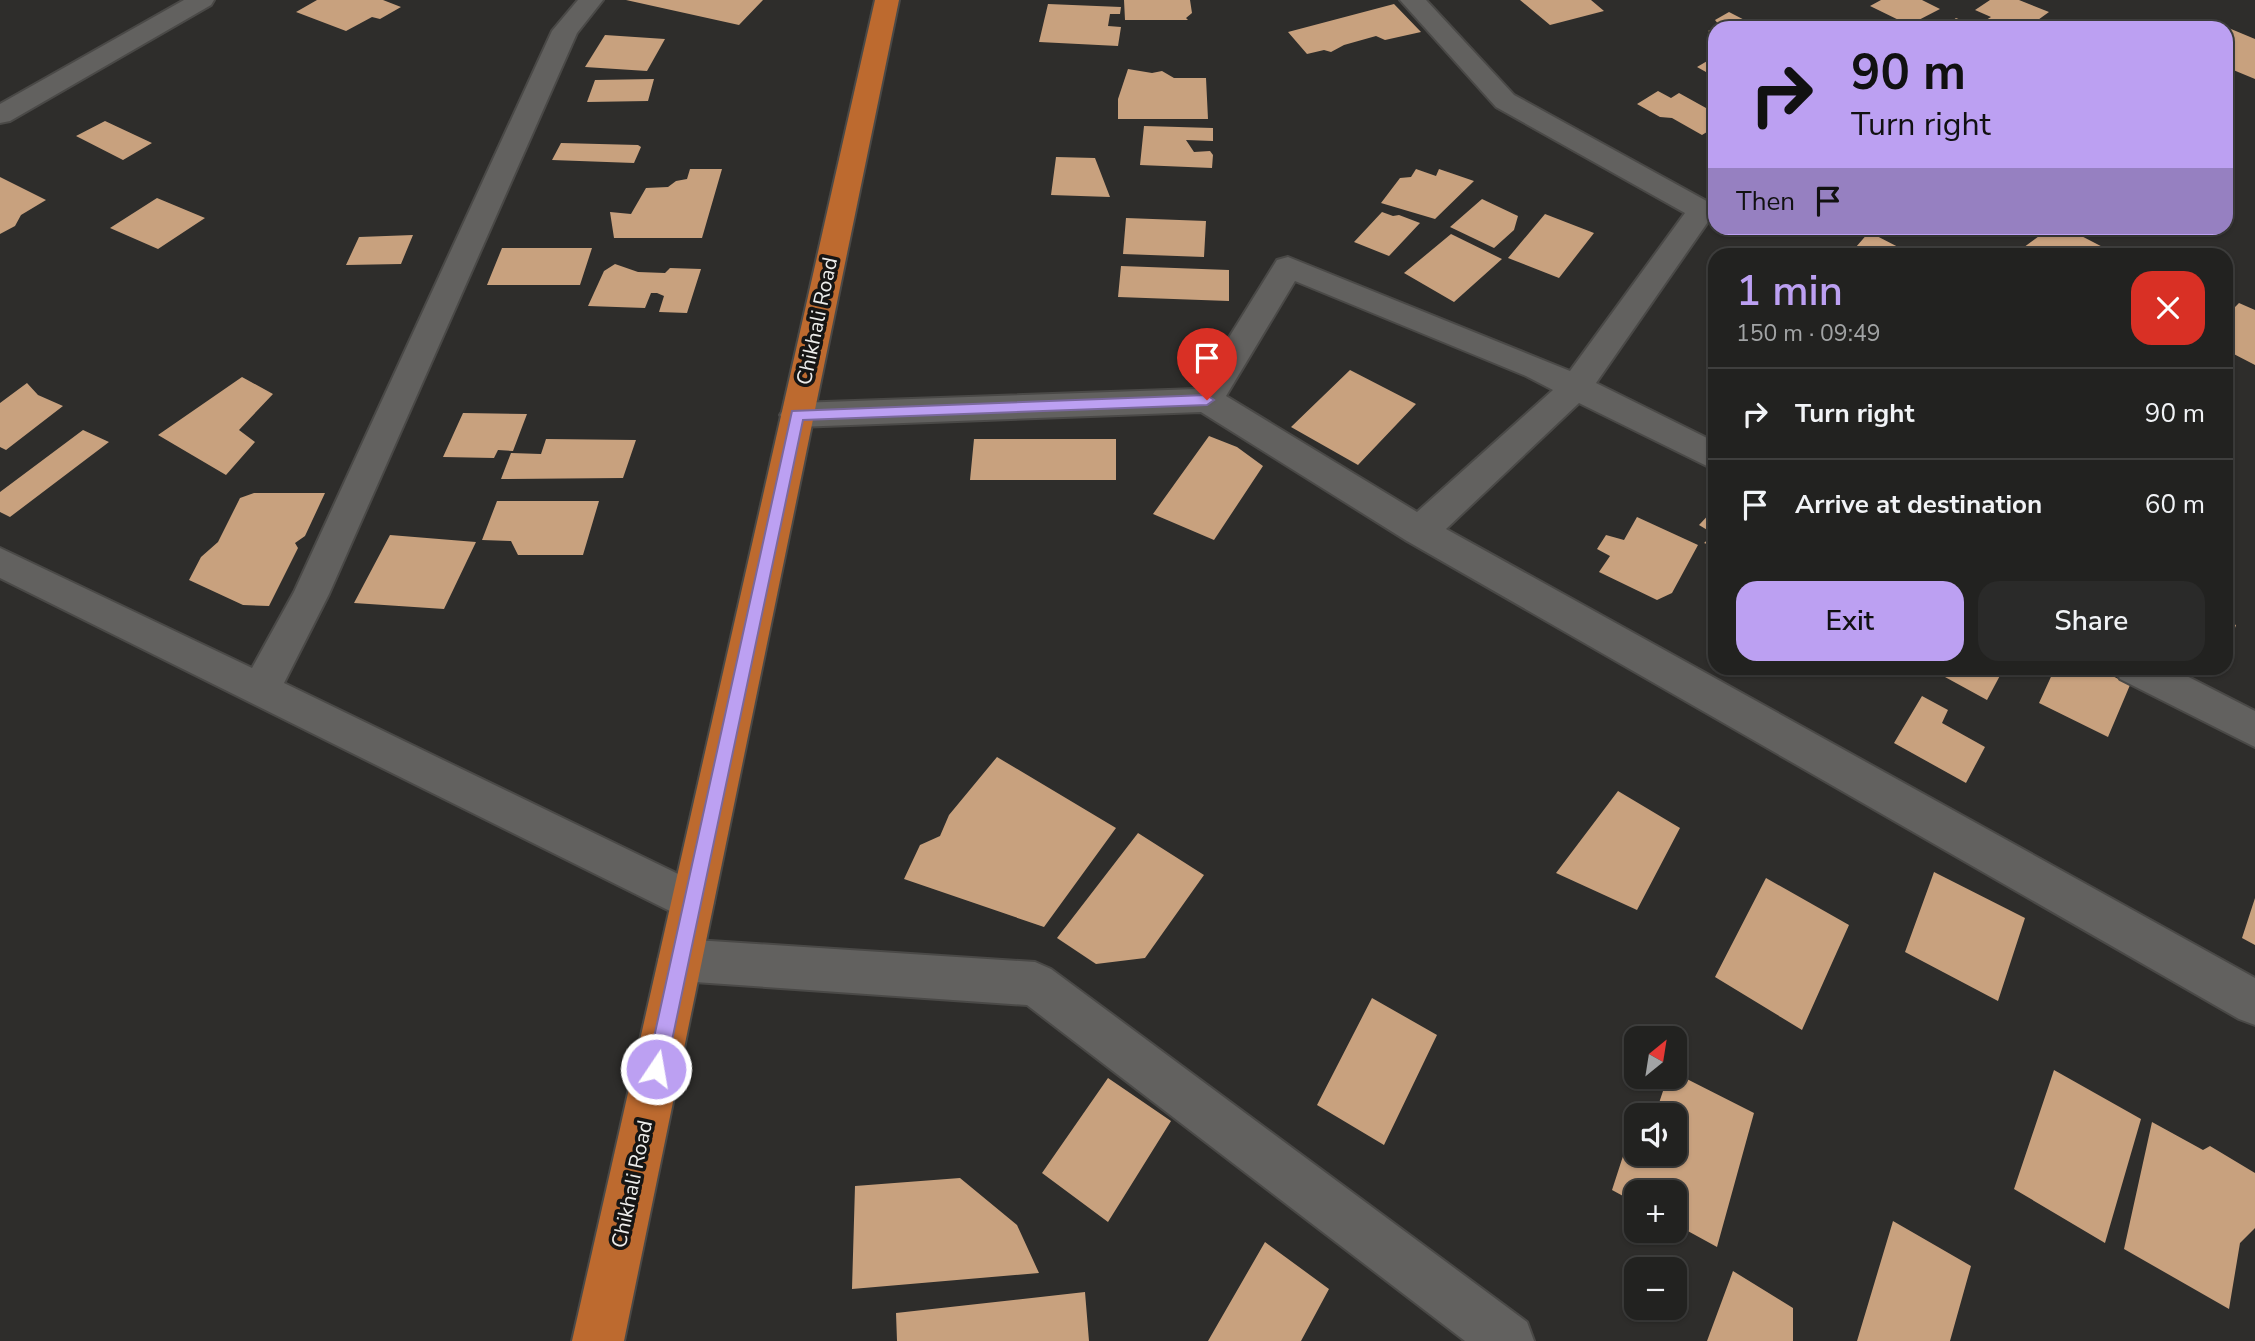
<!DOCTYPE html>
<meta charset="utf-8">
<style>
body{margin:0;font-family:"Nunito Sans",sans-serif;background:#2a2a29;color:#f1f3f6;height:100vh;display:flex;flex-direction:column;font-size:26px;white-space:nowrap}
*{box-sizing:border-box;margin:0}
p{font-size:23px;color:#a2a4a5}
.icon{flex:none;width:38px;height:38px;fill:none;stroke:currentColor;stroke-width:2;stroke-linecap:round;stroke-linejoin:round}
.map{position:relative;flex:1;overflow:hidden}
.panel{position:absolute;left:1708px;top:248px;width:525px;height:427px;display:flex;flex-direction:column;background:#222220;border-radius:21px;box-shadow:0 2px 5px #0004,0 0 0 2px #3f3f3e}
.panel>*{flex:none}
.top-card{position:absolute;left:1708px;top:21px;width:525px;height:214px;border-radius:21px;box-shadow:0 2px 5px #0004,0 0 0 2px #3f3f3e;background:#bca0f2;color:#111;overflow:hidden}
.needle{width:46px;rotate:30deg}
.tools{position:absolute;left:1624px;top:1026px;display:grid;gap:14px}
.tools a{display:grid;place-items:center;width:63px;height:63px;border-radius:14px;background:#222220;box-shadow:0 2px 5px #0004,0 0 0 2px #3f3f3e;font-size:35px}
.pin{position:absolute;display:grid;place-items:center;width:60px;height:60px;color:#fff;margin:-72px -30px;border-radius:50% 50% 50% 0;rotate:-45deg;box-shadow:0 0 7px #0007}
.pin .icon{rotate:45deg}
.me{position:absolute;width:77px;margin:-38px;rotate:12deg;stroke-linejoin:round;filter:drop-shadow(0 0 5px #0008)}
.turn{display:flex;align-items:center;gap:24px;height:147px;padding:0 28px;font-size:32px}
.turn .icon{width:91px;height:91px;stroke-width:2.5}
.turn b{display:block;font-size:49px;line-height:60px}
.then{display:flex;align-items:center;height:66px;padding:0 28px;background:#0003;gap:14px;font-size:26px}
.round{display:grid;place-items:center;flex:none;width:74px;height:74px;border-radius:21px;background:#2a2a29}
.headline{display:flex;align-items:center;justify-content:space-between;height:119px;padding:0 28px}
h1{font-size:42px;font-weight:600;line-height:52px;color:#bca0f2}
.primary-button{display:flex;gap:14px;margin-top:auto;padding:14px 28px}
.primary-button a{flex:1;height:80px;border-radius:21px;background:#bca0f2;color:#111;font-size:28px;font-weight:600;line-height:80px;text-align:center}
.primary-button a+a{background:#2a2a29;color:#f1f3f6}
ul{padding:0;list-style:none}
li{display:flex;align-items:center;gap:21px;height:91px;padding:0 28px;border-top:2px solid #3f3f3e}
li div{flex:1}
li b{display:block;font-size:26px}
li em{font-style:normal}
.map>svg:first-child{display:block}
.building{fill:#c8a17e}
.lines{fill:none;stroke-linecap:round;stroke-linejoin:round}
.minor-casing{stroke:#4a4947;stroke-width:4}
.highway-casing{stroke:#4a4947;stroke-width:4}
.minor{fill:#62615f;fill-rule:evenodd}
.highway{fill:#bd6a2f;fill-rule:evenodd}
.route{fill:#bca0f2;stroke:#7a689d;stroke-width:2}
.labels{text-anchor:middle;dominant-baseline:central;stroke-width:7;stroke-linejoin:round;paint-order:stroke}
.street-label{font-size:21px;fill:#ededeb;stroke:#161514}
</style>
<div class="map">
<svg width="2255" height="1341" viewBox="0 0 2255 1341">
<rect width="100%" height="100%" fill="#2e2d2b"/>
<!-- building -->
<path class="building" d="M317,0H383L401,7L380,19L372,17L346,31L296,12Z
M626,0H763L739,25Z
M1124,0H1190L1192,13L1186,18L1188,20H1125Z
M1520,0H1591L1604,11L1550,25Z
M1881,0H1922L1940,9L1909,25L1870,6Z
M1990,0H2019L2049,12L2027,28H2003L1986,20L1991,17L1975,10Z
M1048,4L1121,7L1120,14H1110L1108,26L1121,27L1118,46L1039,42Z
M1394,4L1421,32L1385,40L1376,36L1344,45L1331,52L1324,50L1307,54L1288,32Z
M1729,12L1760,28H1715V35L1708,31L1719,25L1715,20Z
M1956,18L1980,28H1943Z
M2207,19L2255,39V79L2226,67V28H2195Z
M605,35L665,39L647,71L585,67Z
M1714,57L1715,77L1697,67Z
M1128,69L1152,73L1162,71L1174,78H1206L1208,119H1118V99Z
M654,79L648,101L587,102L595,80Z
M1658,91L1671,98L1679,93L1715,113V127L1702,135L1672,118L1660,117L1637,104Z
M105,121L152,143L123,160L76,136Z
M1144,126L1213,128V141L1186,140L1194,152L1210,151L1213,155L1212,168L1140,165Z
M561,143L638,145L641,147L634,163L552,160Z
M1056,157L1095,158L1110,197L1051,195Z
M690,169H722L702,238H614L610,212L631,214L646,188L668,187L676,181L687,179Z
M1416,169L1436,176L1439,169L1474,181L1435,219L1381,203L1400,178L1411,177Z
M0,177L46,200L21,215L15,226L0,234Z
M157,198L205,218L158,249L110,228Z
M1482,199L1518,216L1514,230L1494,248L1450,227Z
M1382,212L1393,216L1399,215L1420,223L1389,256L1354,242Z
M1545,214L1594,233L1559,278L1508,258Z
M1126,218L1206,221L1204,257L1123,254Z
M2050,228H2066L2120,256H2012Z
M1869,232L1904,250L1921,256H1845L1844,250L1856,247Z
M1451,234L1502,259L1454,302L1404,273Z
M413,235L401,264L346,265L359,237Z
M502,248H592L580,285H487Z
M615,264L638,272L665,273L670,268L701,269L687,313L659,312L664,296L657,293H651L645,308L588,306L604,271Z
M1121,266L1229,270V301L1118,297Z
M2239,303L2255,310V365L2226,350V316Z
M1350,370L1416,404L1358,465L1291,427Z
M242,377L273,394L239,430L255,442L226,475L158,435Z
M27,383L38,395L63,406L6,450L0,447V403Z
M463,413L527,414L513,451L498,450L494,458L443,457Z
M83,430L109,442L10,517L0,512V492Z
M1209,436L1237,447L1263,466L1214,540L1153,514Z
M546,439L636,440L623,478L501,479L511,453L541,454Z
M974,439H1116V480H970Z
M254,493H325L305,536L295,543L298,548L269,606L243,605L189,580L201,557L218,542L240,498Z
M497,501H599L583,555H518L511,541L482,540Z
M1715,508V547L1704,543L1714,534L1699,525Z
M1637,517L1698,545L1672,593L1657,600L1599,572L1610,556L1597,549L1606,535L1624,540Z
M390,535L476,542L444,609L354,603Z
M2226,621L2236,625L2226,653Z
M1944,668H2004L1987,700L1945,677Z
M2055,668H2097L2130,685L2108,737L2039,703Z
M1922,696L1948,710L1942,723L1985,747L1966,783L1894,743Z
M997,757L1116,828L1044,927L904,879L920,845L940,836L949,815Z
M1618,791L1680,828L1637,910L1556,873Z
M1138,833L1204,875L1145,958L1096,964L1057,938Z
M1934,872L2025,918L1998,1001L1905,952Z
M1766,878L1849,925L1802,1030L1715,977Z
M2255,898V945L2242,938Z
M1372,998L1437,1035L1384,1145L1317,1105Z
M2054,1070L2141,1119L2105,1243L2014,1189Z
M1675,1073L1754,1113L1717,1247L1675,1224V1192H1636V1203L1612,1190L1636,1116V1153H1675V1115H1655L1668,1076H1675Z
M1108,1078L1171,1121L1108,1222L1042,1173Z
M2152,1122L2203,1150L2210,1146L2255,1173V1228L2240,1243L2229,1309L2124,1249Z
M960,1178L1017,1225L1039,1273L852,1289L855,1186Z
M1893,1221L1971,1266L1950,1341H1857Z
M1265,1242L1329,1289L1301,1341H1208Z
M1733,1271L1793,1308V1341H1707Z
M1085,1292L1089,1341H897L896,1313Z"/>
<g class="lines">
<!-- minor casing -->
<g class="minor-casing">
<path id="minor" d="M184,0H214L211,5L10,121L0,123V104Z
M578,0H603L577,33L329,594L284,683L707,888L714,902L707,916L692,922L0,578V548L252,668L294,592L552,31Z
M1400,0H1426L1514,95L1712,204L1715,208L1712,216L1596,383L1715,442V470L1579,403L1446,529L2255,978V1025L2239,1019L1407,541L1201,412L797,427L785,423L780,415L785,407L797,403L1197,389L1277,260L1288,257L1570,371L1685,213L1496,107ZM1295,281L1526,376L1553,390L1417,512L1226,396Z
M2115,668H2171L2255,711V747L2120,679Z
M680,939L1035,962L1051,969L1527,1322L1534,1341H1465L1027,1005L680,981L664,975L658,960L664,945Z"/>
</g>
<!-- highway casing -->
<g class="highway-casing">
<path id="highway" d="M875,0H899L624,1341H572Z"/>
</g>
<!-- minor -->
<use href="#minor" class="minor"/>
<!-- highway -->
<use href="#highway" class="highway"/>
</g>
<!-- route -->
<path class="route" d="M1207,395L1214,400L1207,405L803,420L666,1069L663,1076L656,1078L649,1076L647,1069L792,411Z"/>
<g class="labels">
<!-- street labels -->
<g class="street-label">
<text transform="translate(817 321) rotate(-78)">Chikhali Road</text>
<text transform="translate(632 1184) rotate(-78)">Chikhali Road</text>
</g>
</g>
</svg>
<div class="tools">
<a><svg class="needle" viewBox="-14 -14 28 28"><path d="M0-13l5 13h-10z" fill="#e53935"/><path d="M0 13l5-13h-10z" fill="#a2a4a5"/></svg></a>
<a><svg class="icon" aria-label="sound" viewBox="0 0 24 24"><path d="M4 9h4l5-4v14l-5-4H4zM17 9q2 3 0 6"/></svg></a>
<a>+</a>
<a>−</a>
</div>
<div class="pin" style="left:1207px;top:400px;background:#d93025"><svg class="icon" aria-label="arrive" viewBox="0 0 24 24"><path d="M6 21V4h12l-3 4 3 4H6"/></svg></div>
<svg class="me" style="left:656px;top:1069px" viewBox="-20 -20 40 40"><circle r="17" fill="#bca0f2" stroke="#fff" stroke-width="3"/><path d="M0-11L8 9 0 5-8 9z" fill="#fff"/></svg>
<div class="top-card">
<div class="turn"><svg class="icon" aria-label="right" viewBox="0 0 24 24"><path d="M7 20v-9h11M14 6l5 5-5 5"/></svg><div><b>90 m</b>Turn right</div></div>
<div class="then">Then<svg class="icon" aria-label="arrive" viewBox="0 0 24 24"><path d="M6 21V4h12l-3 4 3 4H6"/></svg></div>
</div>
<section class="panel">
<div class="headline"><div><h1>1 min</h1><p>150 m · 09:49</p></div><a class="round" style="background:#d93025;color:#fff"><svg class="icon" aria-label="close" viewBox="0 0 24 24"><path d="M6 6l12 12M18 6L6 18"/></svg></a></div>
<ul>
<li><svg class="icon" aria-label="right" viewBox="0 0 24 24"><path d="M7 20v-9h11M14 6l5 5-5 5"/></svg><div><b>Turn right</b></div><em>90 m</em></li>
<li><svg class="icon" aria-label="arrive" viewBox="0 0 24 24"><path d="M6 21V4h12l-3 4 3 4H6"/></svg><div><b>Arrive at destination</b></div><em>60 m</em></li>
</ul>
<div class="primary-button"><a>Exit</a><a>Share</a></div>
</section>
</div>
